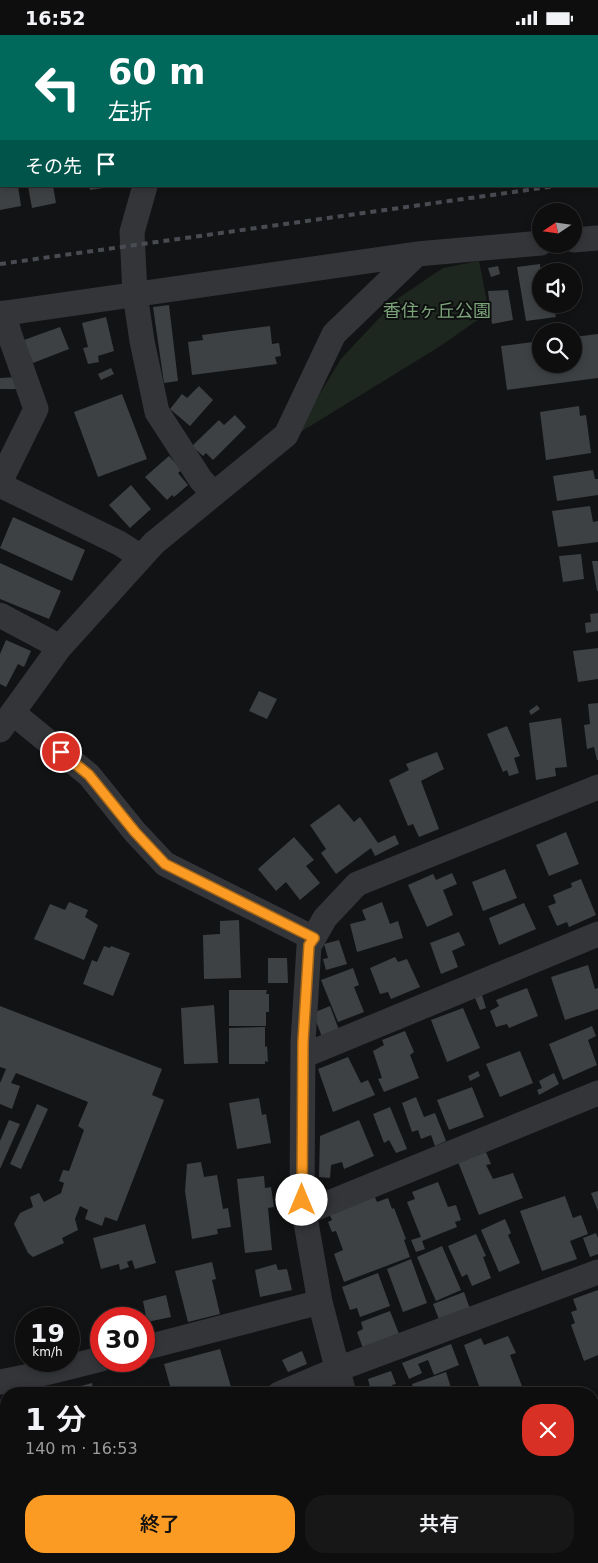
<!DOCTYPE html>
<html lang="ja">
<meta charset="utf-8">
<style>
body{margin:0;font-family:"DejaVu Sans","Noto Sans JP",sans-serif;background:#171718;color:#f1f3f6;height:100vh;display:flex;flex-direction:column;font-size:19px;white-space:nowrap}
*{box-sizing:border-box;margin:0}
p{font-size:16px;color:#9b9c9e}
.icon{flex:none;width:28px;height:28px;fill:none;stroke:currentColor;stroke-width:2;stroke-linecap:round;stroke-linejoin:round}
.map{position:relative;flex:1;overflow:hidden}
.drawer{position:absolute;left:0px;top:1352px;width:599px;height:176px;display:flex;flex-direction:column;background:#0e0e0f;border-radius:20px 20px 0 0;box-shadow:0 2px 8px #0003,0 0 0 1px #2e2e2f}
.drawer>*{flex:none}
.hud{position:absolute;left:0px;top:0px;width:599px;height:152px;box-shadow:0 2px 8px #0003,0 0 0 1px #2e2e2f;background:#00695c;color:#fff;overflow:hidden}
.needle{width:32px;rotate:257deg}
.controls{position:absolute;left:532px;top:168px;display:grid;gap:10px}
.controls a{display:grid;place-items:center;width:50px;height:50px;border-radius:50%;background:#0e0e0f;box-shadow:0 2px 8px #0003,0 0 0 1px #2e2e2f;font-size:25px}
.speed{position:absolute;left:15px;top:1272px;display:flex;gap:10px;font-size:25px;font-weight:700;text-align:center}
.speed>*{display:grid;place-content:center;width:65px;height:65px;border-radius:50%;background:#0e0e0f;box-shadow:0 2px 8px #0003,0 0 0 1px #2e2e2f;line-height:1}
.speed small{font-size:12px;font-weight:400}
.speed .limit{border:8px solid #d22;background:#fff;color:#111}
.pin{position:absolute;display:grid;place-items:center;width:42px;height:42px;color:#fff;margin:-21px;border:2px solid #fff;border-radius:50%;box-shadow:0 1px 5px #0007}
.me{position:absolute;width:55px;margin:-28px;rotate:0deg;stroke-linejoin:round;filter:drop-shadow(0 0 4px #0008)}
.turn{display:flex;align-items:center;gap:18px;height:105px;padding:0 25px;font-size:22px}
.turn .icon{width:65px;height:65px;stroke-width:2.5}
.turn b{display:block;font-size:35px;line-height:42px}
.then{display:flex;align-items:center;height:48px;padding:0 25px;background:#0003;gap:10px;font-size:19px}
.round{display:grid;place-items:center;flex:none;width:52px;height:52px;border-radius:20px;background:#171718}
.head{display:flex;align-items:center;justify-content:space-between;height:85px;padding:0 25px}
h1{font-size:30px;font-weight:600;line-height:38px}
.button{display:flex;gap:10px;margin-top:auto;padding:10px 25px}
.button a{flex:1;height:58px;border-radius:20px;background:#fc9b23;color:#111;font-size:20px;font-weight:600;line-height:58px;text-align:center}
.button a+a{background:#171718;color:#f1f3f6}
.status{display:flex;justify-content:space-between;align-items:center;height:35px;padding:0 25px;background:#0e0e0f;direction:ltr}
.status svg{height:14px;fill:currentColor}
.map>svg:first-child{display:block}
.green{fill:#1e271f}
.building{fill:#3e4144}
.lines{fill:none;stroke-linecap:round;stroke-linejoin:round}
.street{stroke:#333539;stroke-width:25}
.secondary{stroke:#41444a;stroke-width:28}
.rail{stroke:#484b51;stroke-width:4;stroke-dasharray:6 5;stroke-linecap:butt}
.route-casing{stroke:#a46517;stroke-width:12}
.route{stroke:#fc9b23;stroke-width:9}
.labels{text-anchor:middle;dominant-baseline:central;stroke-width:4;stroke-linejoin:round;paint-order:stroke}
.park-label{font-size:18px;fill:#7ba279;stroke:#0d0e0f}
</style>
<div class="status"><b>16:52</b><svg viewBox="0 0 49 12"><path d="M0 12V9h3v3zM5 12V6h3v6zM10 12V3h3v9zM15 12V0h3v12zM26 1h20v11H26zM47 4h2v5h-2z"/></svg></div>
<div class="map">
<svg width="598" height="1528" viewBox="0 0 598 1528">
<rect width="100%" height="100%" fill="#121314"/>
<!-- green -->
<path class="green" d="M479,226L489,277L439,312L294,401L341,324L397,264L443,233Z"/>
<!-- building -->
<path class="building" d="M0,151H18L21,171L0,175Z
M28,151H53L56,168L32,173Z
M89,151H110V152L90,155Z
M540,229L541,239V269H565L566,276L555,278L556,282L526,286L517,232Z
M498,231L500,239L491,242L488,233Z
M508,255L513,285L492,289L488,256Z
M169,270L178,346L164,348L153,272Z
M106,282L114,316L98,321L99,327L88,329L83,313L88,312L82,288Z
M270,291L272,309L279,308L281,321L275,322L277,329L192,340L188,307L203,305L202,300Z
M60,292L69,314L33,328L24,305Z
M598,299V343L507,355L501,311L541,306V329H574V302Z
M111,333L114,339L101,345L98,339Z
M17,342L18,354H0V343Z
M199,351L213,365L190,391L170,374L182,359L187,363Z
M122,359L147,424L98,442L74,377Z
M579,371L580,381L586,380L591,418L546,425L540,377Z
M235,380L246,392L213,425L206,418L203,421L192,411L219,385L224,390Z
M169,421L182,435L178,438L188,450L174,462L172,460L167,465L145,442Z
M593,435L595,444H598V460L557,466L553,441Z
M131,450L151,474L130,493L109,470Z
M590,471L593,487L598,486V507L558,512L552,476Z
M13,482L85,515L72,546L0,513Z
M581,519L584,544L563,547L559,521Z
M592,526H598V556H597Z
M0,528L61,556L49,584L0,564Z
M598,578V596L586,598L585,588L591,587L590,579Z
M6,605L31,616L24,632L18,629L6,652L0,649V619Z
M598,613V644L578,647L573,616Z
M259,656L277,664L267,684L249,676Z
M598,668V725H597L594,712L587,714L584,690L590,689L588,669Z
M537,670L540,674L531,680L529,676Z
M561,683L567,732L555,733L556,741L536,745L529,688Z
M507,691L520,721L514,723L519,738L509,741L507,735L503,737L487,699Z
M437,717L444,734L421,746L439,794L419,802L413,789L408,791L389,745L409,735L406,729Z
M339,769L354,787L360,782L378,808L395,800L399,809L375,821L371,813L336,839L321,818L326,814L310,790Z
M566,797L579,829L549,841L536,810Z
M294,802L314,825L306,831L320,848L300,865L286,847L276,856L258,834Z
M505,834L517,863L483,876L472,847Z
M452,838L457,849L443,855L453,880L427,892L408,850L433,839L436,845Z
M581,844L596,880L569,892L567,887L557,891L548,871L556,868L553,860L572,852L571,848Z
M69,867L88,875L85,882L98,890L84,925L34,904L50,869L65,875Z
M382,867L390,889L398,886L403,903L357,917L350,889L366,885L362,875Z
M524,868L536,894L499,910L489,883Z
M239,885L241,943L204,944L203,900L220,899V886Z
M459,897L465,910L452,916L458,932L441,939L430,908Z
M339,905L347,929L326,935L323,924L328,923L324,909Z
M104,911L110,913L111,911L130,918L113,961L83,949L92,925L97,927Z
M395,922L398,927L407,924L420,952L391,964L388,957L380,959L370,933Z
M268,923H287L288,948H268Z
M588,930L595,954L598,953V974L565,985L551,942Z
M353,933L359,950L354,952L364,977L338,987L321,945Z
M527,953L538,981L509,993L507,989L496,992L490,976L499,971L496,965Z
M229,955H267L266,959H269V977H266V991H229Z
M482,960L486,973L480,975L475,963Z
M214,970L218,1028L184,1029L181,973Z
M0,971L162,1034L152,1060L164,1065L117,1186L105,1182L102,1191L85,1184L88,1175L80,1171L75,1184L78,1195L62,1203L64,1208L33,1222L28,1218L14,1189L20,1178L33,1172L30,1162L39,1158L44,1167L61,1158L64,1148L59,1146L63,1135L69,1136L84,1095L78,1091L88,1067L16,1038L11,1048L20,1051L12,1074L0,1069V1048L6,1034L0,1032Z
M330,971L339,995L322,1002L313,978Z
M463,973L480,1013L447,1027L431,985Z
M592,991L596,1001L588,1005L597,1030L563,1045L549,1009Z
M265,992V1012L267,1011L268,1027L265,1026V1029H229V993Z
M405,996L414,1017L410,1020L419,1043L384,1057L378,1044L382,1043L373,1016L384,1010L382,1005Z
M520,1016L533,1048L500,1062L486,1029Z
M348,1022L361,1048L368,1045L375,1060L333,1077L318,1034Z
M478,1036L480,1041L470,1046L468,1041Z
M554,1038L559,1049L539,1060L537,1055L542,1053L539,1046Z
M472,1052L484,1082L449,1095L437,1065Z
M416,1062L424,1082L435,1078L446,1106L435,1111L431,1100L421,1104L418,1095L412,1097L402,1068Z
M259,1063L262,1080L266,1079L271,1108L237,1114L229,1068Z
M37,1069L48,1074L21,1134L10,1129Z
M390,1072L407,1114L396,1118L389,1105L384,1108L373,1079Z
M9,1085L20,1089L0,1134V1106Z
M359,1085L374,1121L344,1134L342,1127L331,1130L330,1143L319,1142L320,1101Z
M486,1117L491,1129L486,1130L493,1144L513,1138L523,1163L479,1180L458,1127Z
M201,1127L204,1142L217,1140L223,1174L228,1173L231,1192L217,1194L218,1199L192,1204L185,1156L187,1129Z
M264,1141L265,1153L271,1152L274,1172L268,1173L272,1215L245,1218L237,1144Z
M438,1147L448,1172L456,1170L461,1185L455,1187L457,1192L422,1206L425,1214L416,1217L411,1205L421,1202L407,1167L415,1164L412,1157Z
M598,1156V1176L591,1158Z
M373,1158L377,1167L388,1163L392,1174L394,1173L406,1204L404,1205L410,1222L344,1247L334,1219L343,1215L336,1196L332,1197L328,1187L332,1185L328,1176Z
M565,1161L573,1183L581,1180L588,1199L570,1206L577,1224L542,1236L520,1176Z
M505,1184L511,1198L508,1200L520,1228L499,1237L481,1195Z
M145,1189L156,1228L135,1234L132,1225L127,1227L129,1232L120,1235L119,1229L101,1234L93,1203Z
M596,1198L598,1203V1219L590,1222L583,1203Z
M476,1199L486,1221L483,1222L491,1243L472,1251L467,1239L462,1242L448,1211Z
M442,1211L461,1255L436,1266L417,1222Z
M411,1224L427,1268L403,1277L387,1234Z
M212,1227L216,1244L212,1245L220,1279L188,1287L175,1236Z
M276,1229L278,1235L287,1234L292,1255L260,1262L255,1235Z
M378,1238L390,1271L360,1282L357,1273L350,1275L342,1252Z
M598,1255V1320L584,1326L571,1290L575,1288L571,1277L577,1275L573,1264Z
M464,1257L470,1274L440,1287L433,1269Z
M166,1260L171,1282L147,1287L143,1266Z
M390,1276L401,1304L365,1319L357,1297L363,1294L361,1287Z
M508,1301L516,1318L510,1320L525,1359H482L464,1310L481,1303L484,1310Z
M451,1309L459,1330L434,1340L428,1325L418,1329L422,1338L409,1344L402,1328Z
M220,1314L233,1359H198L195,1351L172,1358L164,1329Z
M302,1316L307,1329L288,1337L282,1325Z
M391,1336L396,1349L392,1350L395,1359H364L363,1356L370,1352L368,1344Z
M446,1337L453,1359H415L412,1349Z
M92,1348L93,1354L75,1359H68L67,1355Z
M153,1351L155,1359H128V1358Z
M598,1503V1526L592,1517V1506Z
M87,1522H120L121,1528H85L83,1523Z
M150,1522H196L197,1528H142L141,1524Z
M265,1522H296L300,1526L299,1528H262Z
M312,1522H350L351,1528H313Z
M401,1522H434L435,1528H402Z
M459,1522H474L475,1528H460Z
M60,1523L68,1528H42V1527Z"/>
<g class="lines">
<!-- street -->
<path class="street" d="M25,1V0
M202,1V0
M406,1L412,0
M0,53L1,51
M0,94L1,95
M145,151L132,197L135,259L142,306L157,377L201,445L214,459
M574,205L598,203
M0,279L417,219L541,208
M0,447L36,374L9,298L4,278
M0,450L119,508L141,522
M0,580L60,612
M13,678L89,740L135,797L165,829L313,903
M0,695L60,612L154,508L286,400L334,299L417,219
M303,1021L598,899
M304,1178L598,1058
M144,1313L320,1267
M0,1347L45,1338L101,1324
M279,1359L338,1334L598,1237
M344,1359L320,1267L302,1165L303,1007L309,911L325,883L357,849L598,752
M0,1497L6,1486
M382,1522L383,1528"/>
<!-- secondary -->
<path class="secondary" d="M592,1478L598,1474
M513,1528L522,1522"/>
<!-- rail -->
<path class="rail" d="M598,146V145
M0,229L556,151"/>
</g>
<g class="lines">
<!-- route casing -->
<g class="route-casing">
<path id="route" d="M61,717L89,740L135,797L165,829L314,903L309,910L303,1007L302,1165"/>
</g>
<!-- route -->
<use href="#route" class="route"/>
</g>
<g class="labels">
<!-- park labels -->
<g class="park-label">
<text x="437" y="275">香住ヶ丘公園</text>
</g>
</g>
</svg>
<div class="controls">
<a><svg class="needle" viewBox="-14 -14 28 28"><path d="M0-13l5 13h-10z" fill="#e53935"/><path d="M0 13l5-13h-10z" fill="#9b9c9e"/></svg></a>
<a><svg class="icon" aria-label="sound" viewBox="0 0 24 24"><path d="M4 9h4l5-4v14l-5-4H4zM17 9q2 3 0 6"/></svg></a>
<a><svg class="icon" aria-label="search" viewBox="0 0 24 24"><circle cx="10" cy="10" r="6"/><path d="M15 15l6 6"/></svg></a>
</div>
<div class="speed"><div>19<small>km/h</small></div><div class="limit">30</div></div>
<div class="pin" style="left:61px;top:717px;background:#d93025"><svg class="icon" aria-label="arrive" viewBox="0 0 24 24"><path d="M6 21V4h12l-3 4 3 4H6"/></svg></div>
<svg class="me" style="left:302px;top:1165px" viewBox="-20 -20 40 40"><circle r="19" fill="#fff"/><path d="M0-13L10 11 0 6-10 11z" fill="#fc9b23"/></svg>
<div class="hud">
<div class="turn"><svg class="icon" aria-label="left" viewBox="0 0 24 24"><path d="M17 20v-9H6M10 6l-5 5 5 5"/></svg><div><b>60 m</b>左折</div></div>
<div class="then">その先<svg class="icon" aria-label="arrive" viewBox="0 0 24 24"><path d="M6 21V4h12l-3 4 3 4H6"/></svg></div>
</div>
<section class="drawer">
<div class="head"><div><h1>1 分</h1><p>140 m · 16:53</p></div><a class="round" style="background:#d93025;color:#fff"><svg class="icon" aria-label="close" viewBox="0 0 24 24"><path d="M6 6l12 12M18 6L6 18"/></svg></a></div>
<div class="button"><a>終了</a><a>共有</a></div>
</section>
</div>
